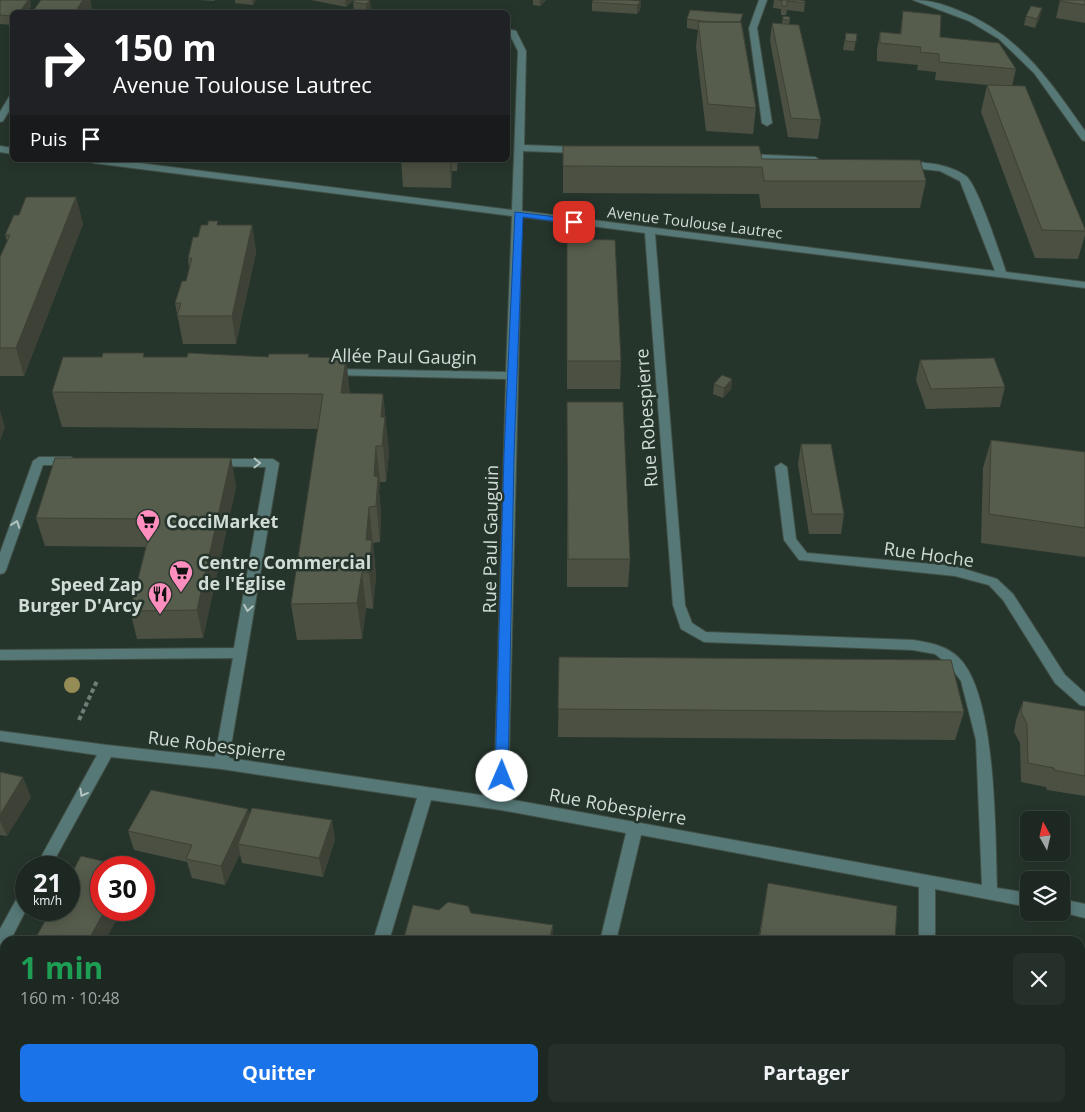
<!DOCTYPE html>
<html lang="fr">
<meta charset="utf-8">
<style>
body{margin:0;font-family:"Open Sans",sans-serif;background:#25302a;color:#f1f3f6;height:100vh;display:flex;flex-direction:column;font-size:19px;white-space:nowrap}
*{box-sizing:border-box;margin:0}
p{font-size:16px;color:#a0a6a5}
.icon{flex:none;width:28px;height:28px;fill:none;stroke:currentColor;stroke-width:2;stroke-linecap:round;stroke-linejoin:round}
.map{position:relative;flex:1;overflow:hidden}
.details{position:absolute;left:0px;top:936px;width:1085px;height:176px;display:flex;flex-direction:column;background:#1c2821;border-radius:15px 15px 0 0;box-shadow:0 2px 12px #0003,0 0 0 1px #3a443f}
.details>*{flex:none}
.hud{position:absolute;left:10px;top:10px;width:500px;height:152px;border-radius:8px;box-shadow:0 2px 12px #0003,0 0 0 1px #3a443f;background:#202124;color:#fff;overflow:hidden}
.needle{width:32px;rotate:352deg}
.controls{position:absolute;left:1020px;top:811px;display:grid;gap:10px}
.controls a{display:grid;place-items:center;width:50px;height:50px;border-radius:8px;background:#1c2821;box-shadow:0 2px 12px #0003,0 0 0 1px #3a443f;font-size:25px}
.speed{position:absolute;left:15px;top:856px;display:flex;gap:10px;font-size:25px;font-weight:700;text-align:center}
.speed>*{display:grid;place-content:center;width:65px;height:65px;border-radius:50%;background:#1c2821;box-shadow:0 2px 12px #0003,0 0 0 1px #3a443f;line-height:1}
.speed small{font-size:12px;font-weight:400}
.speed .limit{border:8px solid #d22;background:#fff;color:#111}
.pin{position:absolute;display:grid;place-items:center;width:42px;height:42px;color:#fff;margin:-21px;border-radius:10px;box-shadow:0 2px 8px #0006}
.me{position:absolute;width:55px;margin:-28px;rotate:1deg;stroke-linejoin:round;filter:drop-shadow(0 0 4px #0008)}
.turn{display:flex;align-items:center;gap:18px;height:105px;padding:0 20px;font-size:22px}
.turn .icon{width:65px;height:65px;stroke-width:2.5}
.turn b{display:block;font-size:35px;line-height:42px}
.then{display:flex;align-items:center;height:48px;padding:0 20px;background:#0003;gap:10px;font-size:19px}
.round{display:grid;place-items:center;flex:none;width:52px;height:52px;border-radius:8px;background:#25302a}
.headline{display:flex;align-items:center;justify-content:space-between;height:85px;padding:0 20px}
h1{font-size:30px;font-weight:700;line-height:38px;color:#1e9e55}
.action{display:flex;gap:10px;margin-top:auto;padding:10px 20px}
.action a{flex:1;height:58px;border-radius:8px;background:#1a73e8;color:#fff;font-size:20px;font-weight:700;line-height:58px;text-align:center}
.action a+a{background:#25302a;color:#f1f3f6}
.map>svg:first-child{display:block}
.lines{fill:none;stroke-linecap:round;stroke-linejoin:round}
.minor-casing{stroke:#425047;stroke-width:2}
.path{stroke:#717e77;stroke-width:4;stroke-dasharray:4.5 3;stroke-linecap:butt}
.minor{fill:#567876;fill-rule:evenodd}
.tree{fill:#948b55}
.wall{fill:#4b5042}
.shaded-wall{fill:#3d4136}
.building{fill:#575d4d;stroke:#3d4136}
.oneway{stroke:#b3c3be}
.route{fill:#1a73e8;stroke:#114b97}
.labels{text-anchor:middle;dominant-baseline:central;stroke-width:5;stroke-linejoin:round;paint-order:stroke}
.far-street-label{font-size:15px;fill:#d2dcd6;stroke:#26352c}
.street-label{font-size:18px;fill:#d2dcd6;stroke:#26352c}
.poi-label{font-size:18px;font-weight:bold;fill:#d2dcd6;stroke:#26352c;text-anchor:start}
</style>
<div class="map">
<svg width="1085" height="1112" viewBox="0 0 1085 1112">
<rect width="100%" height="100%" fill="#26352c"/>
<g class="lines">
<!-- minor casing -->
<g class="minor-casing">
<path id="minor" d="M759,0H767L757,28L772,123L767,126L762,123L749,28Z
M913,0C929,0 943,4 957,10C1018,33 1049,80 1085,131V141L1082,140L1034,73L999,39L969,21Z
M508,29L516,31L526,51L524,145L578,147L583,150L578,153L523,151L522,211L995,271L960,181L940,171L905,167L900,164C906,159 918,162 926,163C939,164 955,168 966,176C978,186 1000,254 1006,272L1085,282V288L655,234L685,605L692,623L706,632L913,640C930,643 945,645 958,657C997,693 995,835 997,888L1029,893V907L935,889V941H919V887L641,835L616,941H600L626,833L501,810L431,800L389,941H373L417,798L221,769L111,757L50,868H35L97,755L0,741V731L107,745L215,757L233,658L0,660V650L234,648L266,467L212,466L210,463L216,459H273L279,463L229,758L494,797L506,379L332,375L326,372L332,369L506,372L512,216L93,163L88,160H115L512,210L518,51L510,35L508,34ZM522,217L645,233L673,605L681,629L704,642L913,650L935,654L950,666L961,681L976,740L982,885L508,799Z
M12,96V106L3,121L0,122V112L9,97Z
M0,146L12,148V154L0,152Z
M745,154L815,157L820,160L815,163L742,159V155Z
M39,457H71L77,461L71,465H43L6,570L4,573L0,574V553L33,461Z
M781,463L787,467L796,539L807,553L955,566L997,579L1013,594L1065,675L1085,693V706L1080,705L1055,683L1003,600L989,585L955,576L799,560L784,540L775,467Z
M26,889V910L10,941H5V949L0,951V929L21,891Z
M1061,899L1085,904V918L1061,912Z
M325,1108H341L340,1112H324Z
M566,1108H582L581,1112H565Z
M922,1108H938V1112H922Z"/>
</g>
<!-- path -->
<path class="path" d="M79,720L97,681"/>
<!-- minor -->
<use href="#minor" class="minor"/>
</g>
<!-- trees -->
<circle class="tree" cx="72" cy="685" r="8"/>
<!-- wall -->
<path class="wall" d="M0,0H30L31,7L12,12V25L0,24Z
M41,0H90L92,9L90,12H34L33,11Z
M199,0H215L214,1Z
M235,0H256L253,5L235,3Z
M311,0H354L346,7Z
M368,0L371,9L367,12L354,11L353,2Z
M533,0H546L540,6L533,5Z
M774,0L805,1L804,12L787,10L786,15H781V9L773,8Z
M1060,0H1085V23L1056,18Z
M641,1L640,10L637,14L592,11V2Z
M903,11L940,37L1016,69L1012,86L1085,229V235L1078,259L1035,258L981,112L987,85L998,86L935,80L936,72L917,70L918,65L877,61V50L880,32L900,34Z
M783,16L790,20L789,24L821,120L818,139L788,137L770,41L772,23L782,24Z
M1026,16L1040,17L1035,28L1024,25Z
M687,19L742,24L756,108L753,134L706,131L696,47L698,30L687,28Z
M846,33L857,34L854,51L843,50Z
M563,146L762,159L926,181L920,208H761L759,194L563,193Z
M401,160H458L457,171H452L451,188L403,187Z
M76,197L83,224L24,376H0V257L7,241L5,235L19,215Z
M219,225H252L256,252L236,344H183L175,303L186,281L189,268L188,259L198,237Z
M567,239L621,361L620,389H567Z
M144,353V357H268L309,354V357L350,393L383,394L389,453L386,482H380L379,491L381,513L380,542L373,543L376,576L373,609L366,608L362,639L297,640L291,604L318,429L62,427L52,392L102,357Z
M920,360L1005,387L1000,407L926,409L916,380Z
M732,379L731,389L723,398L713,394L714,384Z
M567,402L630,559L628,587H567Z
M991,440L1085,452V557L981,543L983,468Z
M801,444L844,514L841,534H809L798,464Z
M231,458L236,487L203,638L137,639L130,611L146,547L45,546L36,518Z
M559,657L964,712L955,740L558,737Z
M1023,701L1085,711V796L1047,790L1046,787L1021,782L1020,743L1014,732L1016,720Z
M0,772L31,797L7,836L0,835Z
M248,809L249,815L335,839L323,877L242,863L240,854L225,885L192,878L187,862L134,850L128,831Z
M768,883L895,941H758Z
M209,1108H295L294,1112H211Z"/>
<!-- shaded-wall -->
<path class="shaded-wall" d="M28,0H30L31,7L28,12H20Z
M83,0H90L92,9L90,12H75Z
M252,0H256L253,5Z
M345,0H354L346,7Z
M370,0L371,9L367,12L366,4Z
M540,0H546L540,6Z
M641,1L640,10L637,14V5Z
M1042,8L1040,17L1035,28L1037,19Z
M450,160H451L452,171L451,188Z
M76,197L83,224L24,376L16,348Z
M252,225L256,252L236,344L232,316Z
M346,358L350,393H341Z
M732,379L731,389L723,398L724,388Z
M383,394L389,453L386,482L381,417Z
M0,410L5,427L0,441Z
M376,446L380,482L379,491L381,513L380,542L374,476Z
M231,458L236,487L203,638L197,610Z
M369,507L376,576L373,609L366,540Z
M362,572L366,608L362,639L357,603Z
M23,777L31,797L7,836L0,821V815Z
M248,809L252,828L238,844L240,854L225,885L221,866Z
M332,820L335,839L323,877L319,858Z
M105,910H122L105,941H88Z
M553,925V941H549Z
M26,1108H43L41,1112H23Z
M281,1108H295L294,1112H280Z
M433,1108H436V1112H432Z"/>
<!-- building -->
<path class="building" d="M0,0H28L20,12H12V16L0,15Z
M41,0H83L75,12L33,11Z
M355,0H370L366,4L353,2Z
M593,0H630L641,1L637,5L592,2Z
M779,0H799L805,1V3L787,1V6H782V0Z
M1060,0H1085V5L1060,1Z
M1031,6L1042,8L1037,19L1026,16Z
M690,10L743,14L740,22H711L687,19Z
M903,11L941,15L940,37L999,43L1016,69L939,62V54L920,52L921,47L880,43V32L901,34Z
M783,16L790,17V20H783Z
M698,22H741L756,108L708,104Z
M772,23L799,25L821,120L791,118Z
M846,33L857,34L856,42L845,41Z
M987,85L1025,86L1085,229V231L1042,230Z
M563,146H759L762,159L920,160L926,181H764L762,167L563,166Z
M401,160H450V161Z
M26,197H76L16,348H0V257L10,235H5L14,215H19Z
M208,221H218L217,225H252L232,316H177L181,303H175L182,281H186L192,258L188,259L193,237H198L201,225H208Z
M567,239L615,240L621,361H567Z
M103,353H144L143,357H187L188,353L268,357L269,354H309L308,357L346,358L341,393L383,394L381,417H385L382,446H376L374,476L378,477L376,506L369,507L366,540H372L369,573L362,572L357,603L291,604L323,394L52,392L63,357H102Z
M994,358L1005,387L931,389L920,360Z
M722,375L732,379L724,388L714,384Z
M567,402H623L630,559H568Z
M991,440L1085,452V528L989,514Z
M801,444H831L844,514H812Z
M55,458H231L197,610L130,611L153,519L36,518Z
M559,657L951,660L964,712L558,709Z
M1023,701L1085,711V776L1054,770V768L1028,763L1027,724L1021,712Z
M0,772L23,777L0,815Z
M151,790L248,809L221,866L186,859L192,845L128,831Z
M252,808L332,820L319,858L238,844Z
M81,856L128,867L101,868V910H105L88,941H34L51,910H69V878Z
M768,883L897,906L895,941H759Z
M448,902L468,906L471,913L553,925L549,941H403L413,905L439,910Z
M957,940L977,941H957Z
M5,1032V1108H26L23,1112H0V1041Z
M213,1108H281L280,1112H212Z
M348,1108H433L432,1112H347Z
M612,1108H759L758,1112H611Z"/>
<!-- one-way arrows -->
<defs><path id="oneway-chevron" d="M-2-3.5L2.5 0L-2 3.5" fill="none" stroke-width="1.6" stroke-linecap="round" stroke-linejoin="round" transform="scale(1.25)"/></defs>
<g class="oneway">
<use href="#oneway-chevron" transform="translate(257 463) rotate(1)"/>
<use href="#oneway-chevron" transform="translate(16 524) rotate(-70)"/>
<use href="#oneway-chevron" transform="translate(248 608) rotate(100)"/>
<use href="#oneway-chevron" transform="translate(83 793) rotate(119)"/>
</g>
<!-- route -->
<path class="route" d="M515,212L574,219L578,222L574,224L523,217L514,455L508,776L506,779L502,781L497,779L495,776L504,455Z"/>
<!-- icons -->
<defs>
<g id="supermarket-pin" transform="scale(1.25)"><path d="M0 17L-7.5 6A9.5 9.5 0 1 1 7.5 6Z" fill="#fe8ebd" stroke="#26352c"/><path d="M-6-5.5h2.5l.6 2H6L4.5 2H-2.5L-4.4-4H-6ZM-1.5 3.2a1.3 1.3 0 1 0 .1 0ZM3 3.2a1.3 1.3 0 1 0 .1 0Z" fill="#111"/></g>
<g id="restaurant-pin" transform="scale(1.25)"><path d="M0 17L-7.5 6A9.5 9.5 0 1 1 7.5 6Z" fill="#fe8ebd" stroke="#26352c"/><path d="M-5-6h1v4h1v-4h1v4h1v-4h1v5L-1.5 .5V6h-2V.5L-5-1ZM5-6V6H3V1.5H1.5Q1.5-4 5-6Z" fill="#111"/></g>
</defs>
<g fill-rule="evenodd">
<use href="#supermarket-pin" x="148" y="521"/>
<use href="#supermarket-pin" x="181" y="572"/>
<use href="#restaurant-pin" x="160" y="594"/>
</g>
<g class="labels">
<!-- far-street labels -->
<g class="far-street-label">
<text transform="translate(695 222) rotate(7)">Avenue Toulouse Lautrec</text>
</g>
<!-- street labels -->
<g class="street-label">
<text transform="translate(404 356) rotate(1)">Allée Paul Gaugin</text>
<text transform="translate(646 418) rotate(-94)">Rue Robespierre</text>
<text transform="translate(490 539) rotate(-89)">Rue Paul Gauguin</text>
<text transform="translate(929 554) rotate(8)">Rue Hoche</text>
<text transform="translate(217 745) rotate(7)">Rue Robespierre</text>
<text transform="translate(618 806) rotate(10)">Rue Robespierre</text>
</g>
<!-- poi labels -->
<g class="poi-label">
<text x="166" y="521">CocciMarket</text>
<text x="198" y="562">Centre Commercial<tspan x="198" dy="21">de l'Église</tspan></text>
<text x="142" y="584" text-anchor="end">Speed Zap<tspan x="142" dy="21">Burger D'Arcy</tspan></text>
</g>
</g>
</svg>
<div class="controls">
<a><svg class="needle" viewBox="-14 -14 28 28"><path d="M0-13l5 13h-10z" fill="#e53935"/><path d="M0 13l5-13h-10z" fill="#a0a6a5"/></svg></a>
<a><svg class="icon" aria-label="layers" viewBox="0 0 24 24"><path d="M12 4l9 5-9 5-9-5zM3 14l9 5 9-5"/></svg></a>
</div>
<div class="speed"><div>21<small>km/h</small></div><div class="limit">30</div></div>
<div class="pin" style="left:574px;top:222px;background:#d93025"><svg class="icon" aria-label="arrive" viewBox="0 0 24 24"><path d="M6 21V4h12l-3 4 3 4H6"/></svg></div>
<svg class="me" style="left:502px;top:776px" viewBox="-20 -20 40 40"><circle r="19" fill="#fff"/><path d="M0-13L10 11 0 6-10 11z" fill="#1a73e8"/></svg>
<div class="hud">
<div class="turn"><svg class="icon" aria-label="right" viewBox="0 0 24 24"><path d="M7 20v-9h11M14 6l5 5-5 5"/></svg><div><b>150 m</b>Avenue Toulouse Lautrec</div></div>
<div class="then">Puis<svg class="icon" aria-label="arrive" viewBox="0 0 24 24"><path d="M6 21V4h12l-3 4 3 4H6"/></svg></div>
</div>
<section class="details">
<div class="headline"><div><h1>1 min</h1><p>160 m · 10:48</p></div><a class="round"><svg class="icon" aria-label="close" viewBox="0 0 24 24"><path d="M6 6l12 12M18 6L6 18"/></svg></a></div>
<div class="action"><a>Quitter</a><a>Partager</a></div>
</section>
</div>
